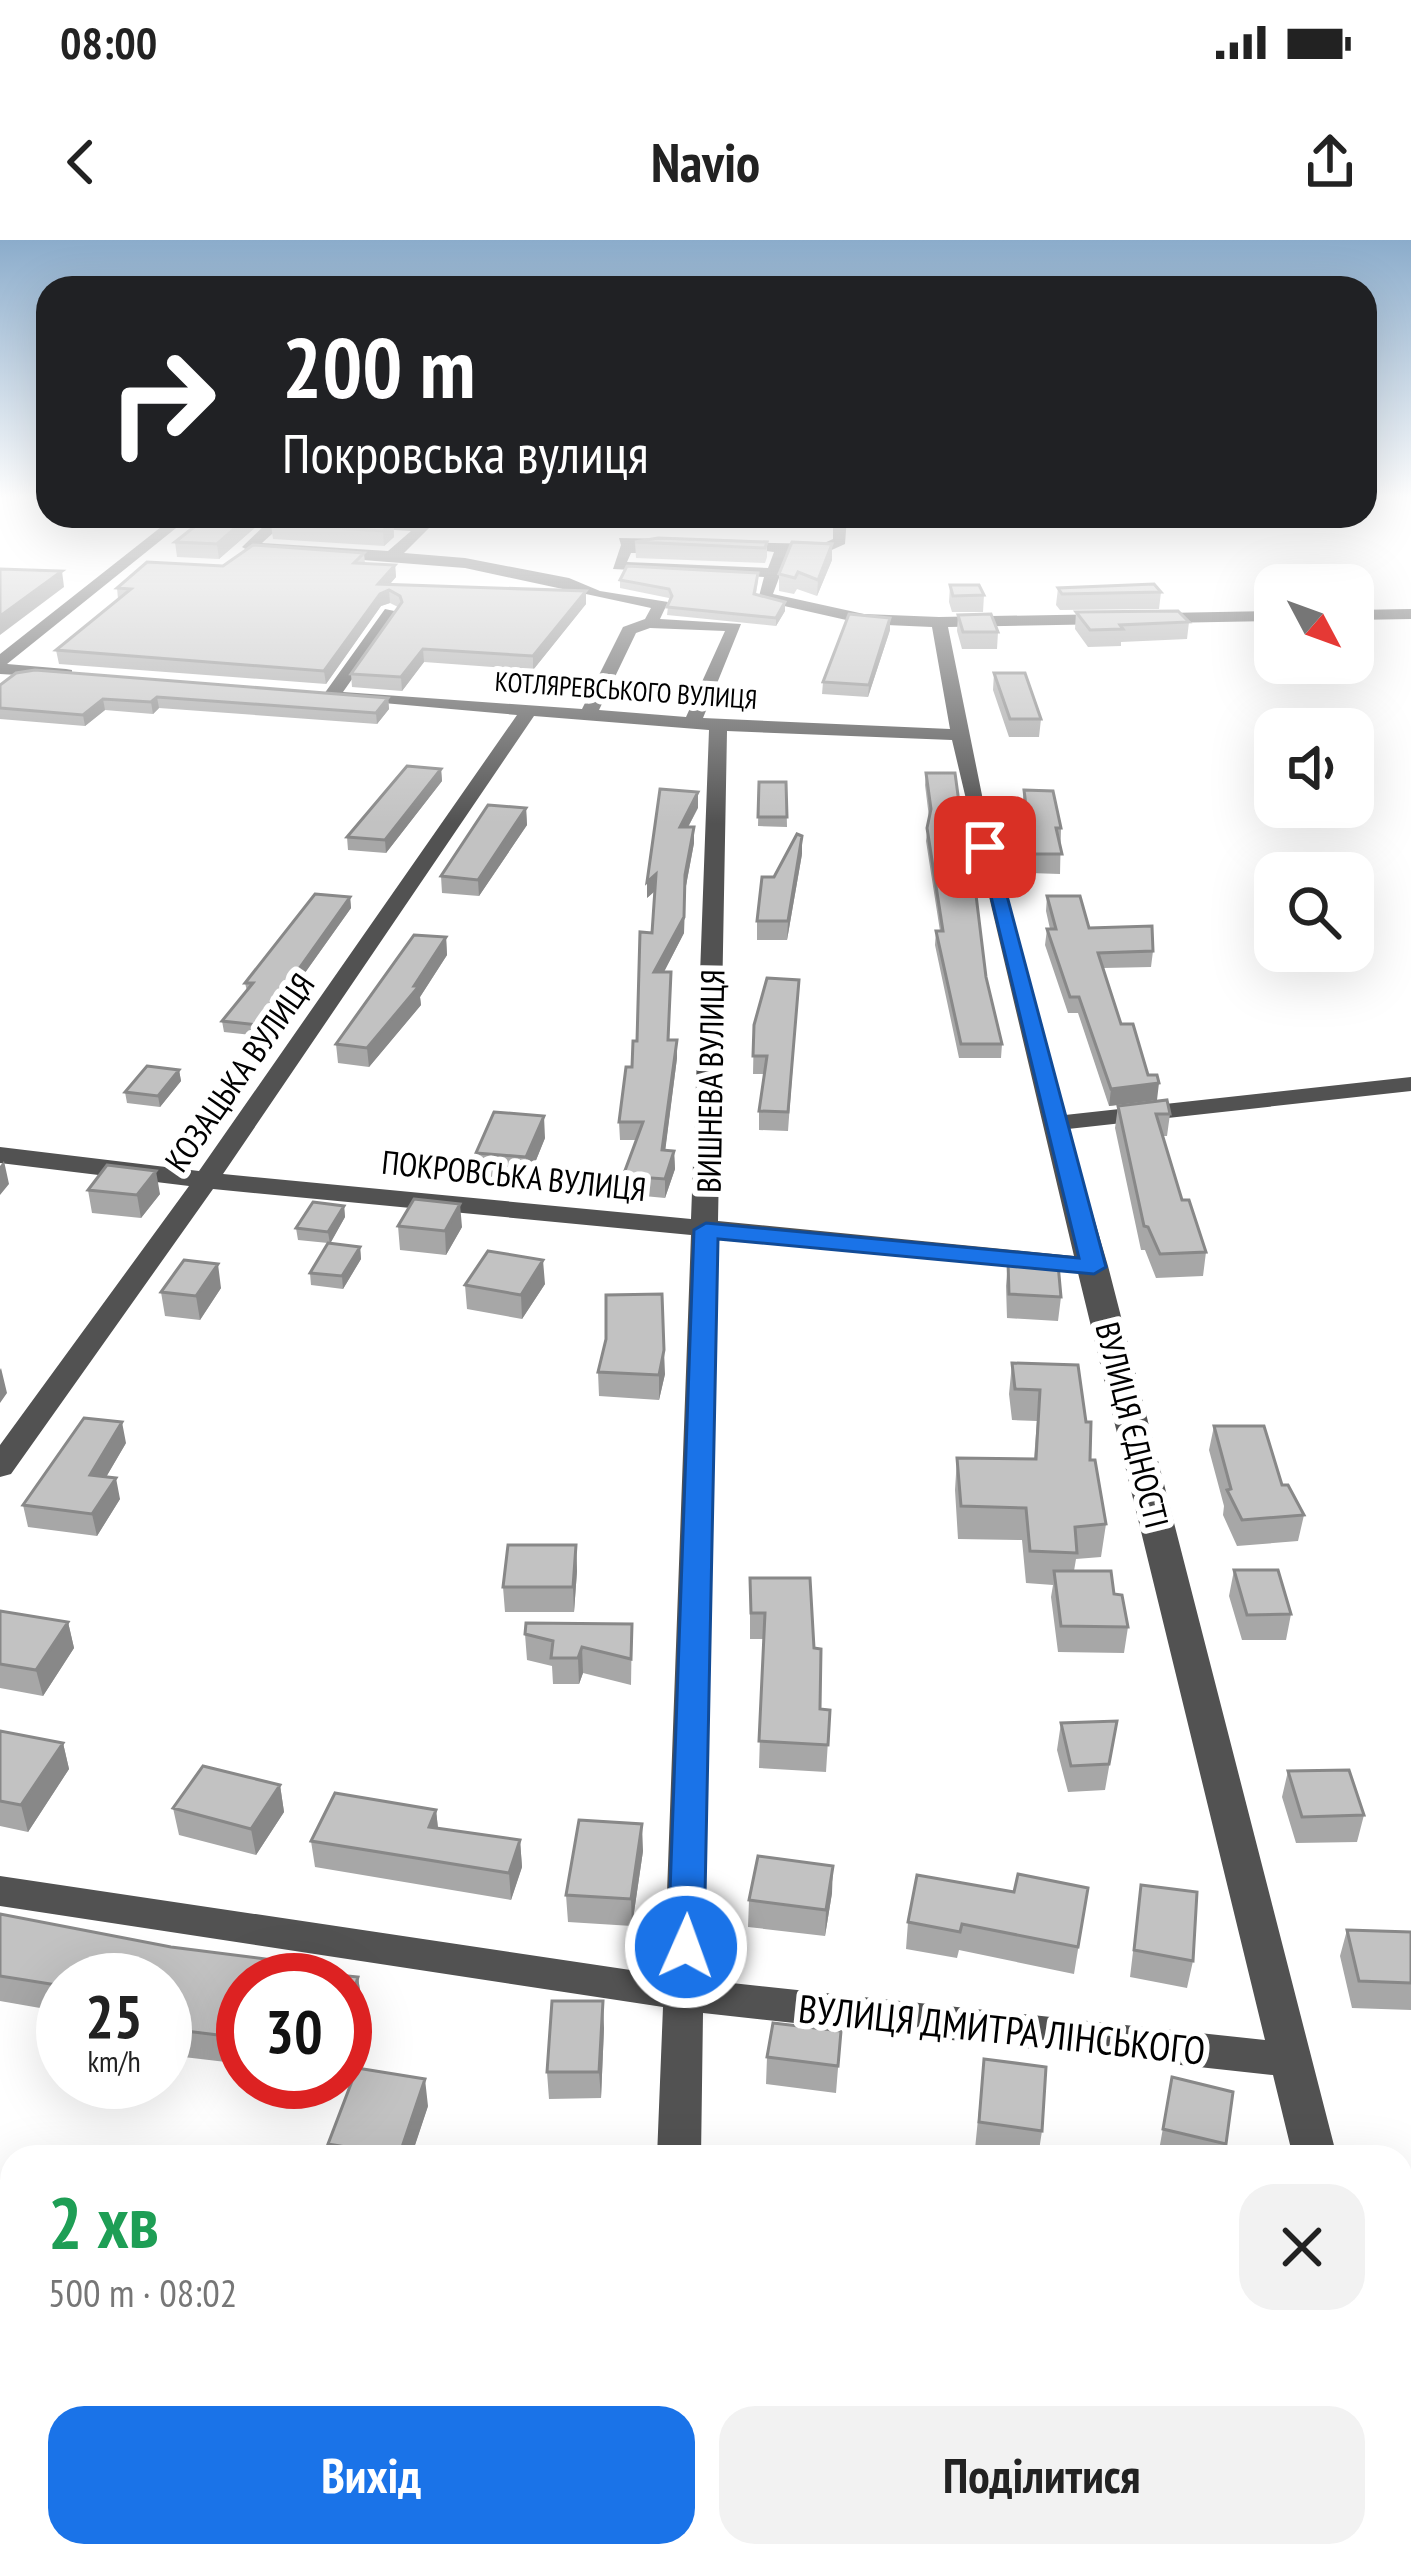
<!DOCTYPE html>
<html lang="uk">
<meta charset="utf-8">
<style>
body{margin:0;font-family:"PT Sans Narrow",sans-serif;background:#f2f2f2;color:#222;height:100vh;display:flex;flex-direction:column;font-size:45px;white-space:nowrap}
*{box-sizing:border-box;margin:0}
p{font-size:39px;color:#767676}
.icon{flex:none;width:66px;height:66px;fill:none;stroke:currentColor;stroke-width:2;stroke-linecap:round;stroke-linejoin:round}
.map{position:relative;flex:1;overflow:hidden}
.panel{position:absolute;left:0px;top:1905px;width:1413px;height:423px;display:flex;flex-direction:column;background:#fff;border-radius:36px 36px 0 0;box-shadow:0 12px 48px #0002}
.panel>*{flex:none}
.banner{position:absolute;left:36px;top:36px;width:1341px;height:252px;border-radius:36px;box-shadow:0 12px 48px #0002;background:#202124;color:#fff;overflow:hidden}
.needle{width:78px;rotate:131deg}
.buttons{position:absolute;left:1254px;top:324px;display:grid;gap:24px}
.buttons a{display:grid;place-items:center;width:120px;height:120px;border-radius:24px;background:#fff;box-shadow:0 12px 48px #0002;font-size:60px}
.speed{position:absolute;left:36px;top:1713px;display:flex;gap:24px;font-size:60px;font-weight:700;text-align:center}
.speed>*{display:grid;place-content:center;width:156px;height:156px;border-radius:50%;background:#fff;box-shadow:0 12px 48px #0002;line-height:1}
.speed small{font-size:30px;font-weight:400}
.speed .limit{border:18px solid #d22;background:#fff;color:#111}
.pin{position:absolute;display:grid;place-items:center;width:102px;height:102px;color:#fff;margin:-51px;border-radius:24px;box-shadow:0 6px 18px #0006}
.me{position:absolute;width:132px;margin:-66px;rotate:2deg;stroke-linejoin:round;filter:drop-shadow(0 0 9px #0008)}
.turn{display:flex;align-items:center;gap:42px;height:252px;padding:0 48px;font-size:54px}
.turn .icon{width:156px;height:156px;stroke-width:2.5}
.turn b{display:block;font-size:84px;line-height:102px}
.round{display:grid;place-items:center;flex:none;width:126px;height:126px;border-radius:36px;background:#f2f2f2}
.headline{display:flex;align-items:center;justify-content:space-between;height:204px;padding:0 48px}
h1{font-size:72px;font-weight:700;line-height:90px;color:#1e9e55}
.button{display:flex;gap:24px;margin-top:auto;padding:24px 48px}
.button a{flex:1;height:138px;border-radius:36px;background:#1a73e8;color:#fff;font-size:48px;font-weight:700;line-height:138px;text-align:center}
.button a+a{background:#f2f2f2;color:#222}
.status{display:flex;justify-content:space-between;align-items:center;height:84px;padding:0 60px;background:#fff;direction:ltr}
.status svg{height:33px;fill:currentColor}
header{display:flex;justify-content:space-between;align-items:center;height:156px;padding:0 48px;background:#fff;font-size:54px;font-weight:700}
.map>svg:first-child{display:block}
.lines{fill:none;stroke-linecap:round;stroke-linejoin:round}
.minor{fill:#525252;fill-rule:evenodd}
.wall{fill:#a7a7a7}
.shaded-wall{fill:#888}
.building{fill:#c2c2c2;stroke:#888;stroke-width:3}
.route{fill:#1a73e8;stroke:#114b97;stroke-width:3}
.labels{text-anchor:middle;dominant-baseline:central;stroke-width:12;stroke-linejoin:round;paint-order:stroke}
.far-street-label{font-size:27px;fill:#000;stroke:#fff}
.street-label{font-size:33px;fill:#000;stroke:#fff}
.near-street-label{font-size:39px;fill:#000;stroke:#fff}
</style>
<div class="status"><b>08:00</b><svg viewBox="0 0 49 12"><path d="M0 12V9h3v3zM5 12V6h3v6zM10 12V3h3v9zM15 12V0h3v12zM26 1h20v11H26zM47 4h2v5h-2z"/></svg></div>
<header><svg class="icon" aria-label="back" viewBox="0 0 24 24"><path d="M15 5l-7 7 7 7"/></svg>Navio<svg class="icon" aria-label="share" viewBox="0 0 24 24"><path d="M12 15V3M7 8l5-5 5 5M5 13v7h14v-7"/></svg></header>
<div class="map">
<svg width="1411" height="2327" viewBox="0 0 1411 2327">
<rect width="100%" height="100%" fill="#fff"/>
<g class="lines">
<!-- minor -->
<path class="minor" d="M175,276H191L7,424L66,429L72,430V438L0,434V414Z
M227,276L423,283L430,287L404,313L465,318L569,338L600,351L668,362L660,379L741,384L703,478L950,489L932,387L864,384L758,360L764,337L613,329L621,305L619,298L677,299L684,303L655,307L649,313H631L627,322L768,328L774,312L724,306L731,302L822,304L833,299V276H847L845,304L825,313L789,311L773,354L864,374L939,377L1275,371V381L948,387L984,565L1065,875L1411,837V851L1068,889L1108,1026L1337,1917H1293L1273,1835L703,1773L701,1917H657L663,1767L0,1666V1636L664,1735L691,995L213,949L11,1234L0,1237V1205L189,946L0,923V907L199,931L517,475L327,458L324,454L385,369L399,372L343,452L582,469L623,387L645,379L651,368L465,328L249,311L242,307L268,282ZM284,283L411,291L388,311L262,303ZM650,388L725,391L686,477L599,470L636,393ZM534,476L709,490L691,979L223,934ZM727,491L952,500L1074,1016L718,981ZM718,998L1078,1033L1265,1800L704,1740Z
M1411,369V379L1353,380V370Z
M1411,2214V2327H1391L1386,2316H1401V2215Z
M642,2316H692V2327H642Z"/>
</g>
<!-- wall -->
<path class="wall" d="M208,276H257L258,285L219,319L177,317L175,302Z
M393,281L394,297L384,306L273,299L271,284Z
M635,302H767V317L765,323L636,318Z
M832,304V320L817,356L797,349L794,354L779,351V334Z
M364,313L365,323L395,325L396,337L390,344L586,364L533,430L424,422L402,451L352,447L351,434L398,367L390,363L381,366L326,444L59,424L56,410L118,359L117,348L223,326Z
M620,340L758,341L756,354L785,371L776,386L667,375L669,358L620,348Z
M950,345L984,355L983,372H952L949,362Z
M1058,348L1161,352L1159,369L1060,370L1056,365Z
M1076,372L1189,382L1187,399L1121,402V406L1088,407L1075,389Z
M958,375L998,392L997,409H962L957,391Z
M890,378V390L868,457L822,454L823,442Z
M994,433L1041,479L1039,497H1009L993,450Z
M0,445L388,458L389,469L377,484L159,468L153,474L105,470L85,486L0,479Z
M441,529L442,541L386,613L348,610L347,597Z
M926,533L962,601L986,737L1002,804L1001,818H959L935,705L936,691H940L926,601L929,577L925,545Z
M759,542H786L787,587L758,586Z
M1024,550L1061,588L1060,634L1030,633L1022,569Z
M526,568L527,585L479,656L442,653L441,636Z
M698,568L688,587H694V603L685,651L684,693L664,732H671L669,800L677,818L665,910L674,911L675,929L665,958L623,954V936L636,900H620L619,882L637,801L652,693L655,651L647,658Z
M802,614L787,700H757V681Z
M1047,656L1089,688L1153,711L1151,727L1103,728L1121,784L1148,835L1157,860L1109,866L1078,773H1068L1045,705L1047,689H1050L1046,671Z
M350,657L351,668L260,796L224,792L222,781L247,751L245,743Z
M446,697L447,715L420,757L421,765L369,827L338,823L336,804Z
M799,740L788,891L759,890V871L764,834H753L754,785Z
M179,830L181,841L160,867L127,863L125,852Z
M1118,866L1170,874L1167,896H1163L1182,960L1206,1012L1203,1036L1156,1038L1145,1010H1141L1115,888Z
M545,898L528,940L477,936L476,913Z
M88,950L160,954L141,978L92,973Z
M344,966L345,977L330,1003L360,1007L361,1019L343,1049L311,1045L310,1033L328,1003L298,1000L296,988Z
M398,986L462,987L446,1015L400,1010Z
M1008,1022L1061,1057L1058,1081L1007,1078L1006,1046Z
M545,1044L522,1079L467,1069L465,1045Z
M221,1048L200,1080L165,1076L161,1052Z
M1012,1123L1078,1125L1090,1220L1106,1284L1101,1317L1076,1319L1074,1331L1114,1354L1128,1387L1124,1413L1058,1412L1051,1357L1053,1345L1026,1343L1022,1300L958,1299L955,1250L957,1218L1034,1219L1037,1181L1012,1180L1009,1154Z
M598,1132L665,1134L659,1160L599,1156Z
M1214,1186L1282,1245L1304,1275L1298,1301L1237,1306L1223,1275L1224,1266L1209,1210Z
M126,1203L106,1237L120,1259L97,1296L28,1287L23,1265Z
M576,1305L577,1331L574,1372H505L503,1347Z
M1234,1330L1291,1374L1286,1400H1242L1229,1356Z
M750,1338L814,1408L820,1469L830,1470L826,1532L759,1528L763,1399H750Z
M0,1371L68,1382L74,1408L43,1456L0,1448Z
M632,1384L631,1445L583,1433L579,1444H553L552,1426L527,1420L525,1394Z
M1117,1481L1105,1550L1068,1552L1057,1510L1061,1483Z
M0,1491L63,1503L69,1529L28,1592L0,1586Z
M1288,1531L1364,1575L1357,1602L1296,1603L1282,1557Z
M280,1545L284,1572L256,1615L179,1595L173,1568Z
M436,1570L438,1589L520,1600L522,1627L511,1660L315,1627L311,1601Z
M643,1611L632,1686L568,1682L566,1655Z
M1141,1645L1193,1721L1187,1748L1130,1737Z
M1088,1648L1074,1734L959,1710L957,1718L906,1709L908,1682L1014,1652Z
M832,1653L825,1696L748,1687L749,1660Z
M0,1674L275,1729L358,1737L362,1764L345,1818V1740H243V1824L175,1816L172,1799L165,1798V1740H63V1772L0,1761Z
M1347,1690L1411,1692V1770L1352,1768L1340,1716Z
M604,1788L601,1858L549,1859L547,1832Z
M841,1791L836,1853L766,1844L767,1817Z
M984,1819L1042,1891L1038,1917L975,1909Z
M1172,1837L1226,1904L1223,1917L1158,1916Z
M428,1866L411,1917H330L328,1904Z
M476,2316H556V2327H478Z"/>
<!-- shaded-wall -->
<path class="shaded-wall" d="M249,276H257L258,285L219,319L217,304Z
M393,281L394,297L384,306L383,291Z
M832,304V320L817,356L818,340Z
M395,325L396,337L382,353L389,350L390,363L381,366L326,444L324,431L378,344Z
M62,331L64,347L0,395V376Z
M586,351V364L533,430V416Z
M785,362V371L776,386V378Z
M890,378V390L868,457L869,445Z
M423,409L424,422L402,451L401,437Z
M157,457L159,468L153,474L151,462Z
M388,458L389,469L377,484L376,473Z
M103,459L105,470L85,486L83,475Z
M441,529L442,541L386,613L385,600Z
M698,552V568L680,602V587Z
M526,568L527,585L479,656L478,640Z
M694,587V603L685,651L684,693L655,749L654,732L685,635Z
M802,596V614L787,700L788,681Z
M656,634V650L647,658V642Z
M350,657L351,668L260,796L259,785Z
M446,697L447,715L420,757L421,765L369,827L367,808L414,746Z
M677,800V818L663,928L662,910Z
M179,830L181,841L160,867L158,856Z
M1159,843L1157,860L1109,866L1111,849Z
M544,876L545,898L528,940L526,917Z
M674,911L675,929L665,958V939Z
M4,921L9,944L0,955V926Z
M156,931L160,954L141,978L137,955Z
M460,964L462,987L446,1015L445,991Z
M344,966L345,977L330,1004L328,992Z
M360,1007L361,1019L343,1049L342,1036Z
M543,1020L545,1044L522,1079L521,1055Z
M218,1024L221,1048L200,1080L196,1056Z
M664,1110L665,1134L659,1160V1135Z
M1,1128L7,1153L0,1163V1130Z
M122,1182L126,1203L95,1256L90,1235Z
M116,1238L120,1259L97,1296L92,1274Z
M576,1305L577,1331L574,1372L573,1347Z
M68,1382L74,1408L43,1456L36,1430Z
M582,1407L583,1433L579,1444L578,1418Z
M63,1503L69,1529L28,1592L21,1565Z
M280,1545L284,1572L256,1615L251,1589Z
M436,1570L439,1597L429,1587Z
M642,1584L643,1611L632,1686L631,1659Z
M520,1600L522,1627L511,1660L509,1633Z
M833,1626L832,1653L825,1696L826,1670Z
M358,1737L362,1764L345,1818V1779Z
M603,1761L604,1788L601,1858L599,1832Z
M425,1839L428,1866L411,1917H399Z"/>
<!-- building -->
<path class="building" d="M208,276H249L217,304L175,302Z
M280,276H328L393,281L383,291L271,284Z
M658,298L767,302L765,308L635,302Z
M792,302L832,304L818,340L798,332L795,338L779,334Z
M253,305L364,313L354,323L395,325L378,344L586,351L533,416L423,409L401,437L351,434L402,362L400,356L389,350L380,354L324,431L56,410L131,349L117,348L147,322L223,326Z
M627,326L758,333L754,354L785,362L776,378L667,367L672,356L669,349L620,340Z
M0,329L62,331L0,376Z
M1154,344L1161,352L1062,354L1058,348Z
M950,345H979L984,355L953,356Z
M1178,371L1189,382L1120,385L1123,389L1090,390L1076,372Z
M849,374L890,378L869,445L823,442Z
M991,374L998,392H963L958,375Z
M35,430L388,458L376,473L157,457L151,462L103,459L83,475L0,468V445L16,433Z
M994,433H1025L1041,479H1010Z
M407,526L441,529L385,600L347,597Z
M926,533H955L960,570H966L961,601H966L965,614H971L986,737L1002,804H961L936,691H943L927,588L931,569Z
M759,542H786L787,577H758Z
M660,549L698,552L680,587H694L685,635L684,677L654,732H671L668,800H677L662,910L674,911L665,939L623,936L643,882H619L626,827H632L633,801H637L640,692L652,693L656,634L647,642Z
M1024,550L1053,551L1061,588H1056L1062,614H1032Z
M488,565L526,568L478,640L441,636Z
M797,594L802,596L788,681H757L762,637H774Z
M315,654L350,657L259,785L222,781L253,743H245Z
M1047,656H1080L1089,688L1152,686L1153,711L1098,713L1121,784H1133L1148,835H1157L1159,843L1111,849L1079,757H1070L1047,689H1056Z
M414,695L446,697L414,746H419L367,808L336,804Z
M767,738L799,740L788,872L759,871L767,816H753L754,785Z
M147,826L179,830L158,856L125,852Z
M1167,860L1170,874H1156L1182,960H1189L1206,1012L1160,1014L1148,987L1144,986L1118,866Z
M494,872L544,876L526,917L476,913Z
M107,925L156,931L137,955L88,950Z
M414,959L460,964L445,991L398,986Z
M313,962L344,966L328,992L296,988Z
M328,1003L360,1007L342,1036L310,1033Z
M488,1011L543,1020L521,1055L465,1045Z
M184,1020L218,1024L196,1056L161,1052Z
M1008,1022L1058,1024L1061,1057L1009,1054Z
M662,1054L664,1110L659,1135L598,1132L606,1099V1055Z
M1012,1123L1078,1125L1086,1182H1091L1090,1220H1095L1106,1284L1075,1287L1077,1313L1030,1311L1026,1268L961,1266L957,1218L1036,1219L1040,1150L1015,1149Z
M84,1178L122,1182L90,1235L116,1238L92,1274L23,1265Z
M1214,1186H1264L1282,1245H1288L1304,1275L1242,1280L1227,1250L1231,1249Z
M508,1305H576L573,1347H503Z
M1234,1330H1278L1291,1374L1247,1375Z
M1054,1331H1111L1114,1354L1122,1355L1128,1387L1061,1386Z
M750,1338H810L814,1408L821,1409L820,1469L830,1470L828,1505L759,1501L765,1373H751Z
M0,1371L68,1382L36,1430L0,1424Z
M526,1383L632,1384L631,1419L582,1407L578,1418H551L553,1401L525,1394Z
M1117,1481L1109,1524L1071,1526L1061,1483Z
M0,1491L63,1503L21,1565L0,1561Z
M203,1526L280,1545L251,1589L173,1568Z
M1349,1530L1364,1575L1302,1577L1288,1531Z
M335,1553L436,1570L429,1587L520,1600L509,1633L311,1601Z
M579,1580L642,1584L631,1659L566,1655Z
M758,1616L833,1626L826,1670L749,1660Z
M1018,1634L1088,1648L1078,1707L962,1684L960,1692L908,1682L917,1635L1014,1652Z
M1141,1645L1197,1652L1193,1721L1134,1710Z
M0,1674L171,1707L273,1720L270,1728L358,1737L345,1779V1740H243V1798L169,1789L176,1774L165,1772V1740H63V1746L0,1736Z
M1347,1690L1411,1692V1743L1359,1741Z
M552,1761H603L599,1832H547Z
M773,1783L841,1791L838,1826L767,1817Z
M984,1819L1046,1827L1042,1891L979,1882Z
M357,1828L425,1839L399,1916L328,1904Z
M1172,1837L1233,1852L1226,1904L1163,1889Z"/>
<!-- sky -->
<linearGradient id="sky" x2="0" y2="1"><stop stop-color="#8baccb"/><stop offset="0.44" stop-color="#fff"/><stop offset="1" stop-color="#fff" stop-opacity="0"/></linearGradient>
<rect width="1411" height="584" fill="url(#sky)"/>
<!-- route -->
<path class="route" d="M978,603L994,607L1106,1027L1094,1034L718,999L704,1707L699,1717L686,1721L673,1717L668,1707L694,990L706,983L1079,1018Z"/>
<g class="labels">
<!-- far-street labels -->
<g class="far-street-label">
<text transform="translate(626 450) rotate(4)">КОТЛЯРЕВСЬКОГО ВУЛИЦЯ</text>
</g>
<!-- street labels -->
<g class="street-label">
<text transform="translate(239 832) rotate(-55)">КОЗАЦЬКА ВУЛИЦЯ</text>
<text transform="translate(710 841) rotate(-89)">ВИШНЕВА ВУЛИЦЯ</text>
<text transform="translate(514 935) rotate(6)">ПОКРОВСЬКА ВУЛИЦЯ</text>
<text transform="translate(1133 1185) rotate(76)">ВУЛИЦЯ ЄДНОСТІ</text>
</g>
<!-- near-street labels -->
<g class="near-street-label">
<text transform="translate(1002 1789) rotate(6)">ВУЛИЦЯ ДМИТРА ЛІНСЬКОГО</text>
</g>
</g>
</svg>
<div class="buttons">
<a><svg class="needle" viewBox="-14 -14 28 28"><path d="M0-13l5 13h-10z" fill="#e53935"/><path d="M0 13l5-13h-10z" fill="#767676"/></svg></a>
<a><svg class="icon" aria-label="sound" viewBox="0 0 24 24"><path d="M4 9h4l5-4v14l-5-4H4zM17 9q2 3 0 6"/></svg></a>
<a><svg class="icon" aria-label="search" viewBox="0 0 24 24"><circle cx="10" cy="10" r="6"/><path d="M15 15l6 6"/></svg></a>
</div>
<div class="speed"><div>25<small>km/h</small></div><div class="limit">30</div></div>
<div class="pin" style="left:985px;top:607px;background:#d93025"><svg class="icon" aria-label="arrive" viewBox="0 0 24 24"><path d="M6 21V4h12l-3 4 3 4H6"/></svg></div>
<svg class="me" style="left:686px;top:1707px" viewBox="-20 -20 40 40"><circle r="17" fill="#1a73e8" stroke="#fff" stroke-width="3"/><path d="M0-11L8 9 0 5-8 9z" fill="#fff"/></svg>
<div class="banner">
<div class="turn"><svg class="icon" aria-label="right" viewBox="0 0 24 24"><path d="M7 20v-9h11M14 6l5 5-5 5"/></svg><div><b>200 m</b>Покровська вулиця</div></div>
</div>
<section class="panel">
<div class="headline"><div><h1>2 хв</h1><p>500 m · 08:02</p></div><a class="round"><svg class="icon" aria-label="close" viewBox="0 0 24 24"><path d="M6 6l12 12M18 6L6 18"/></svg></a></div>
<div class="button"><a>Вихід</a><a>Поділитися</a></div>
</section>
</div>
